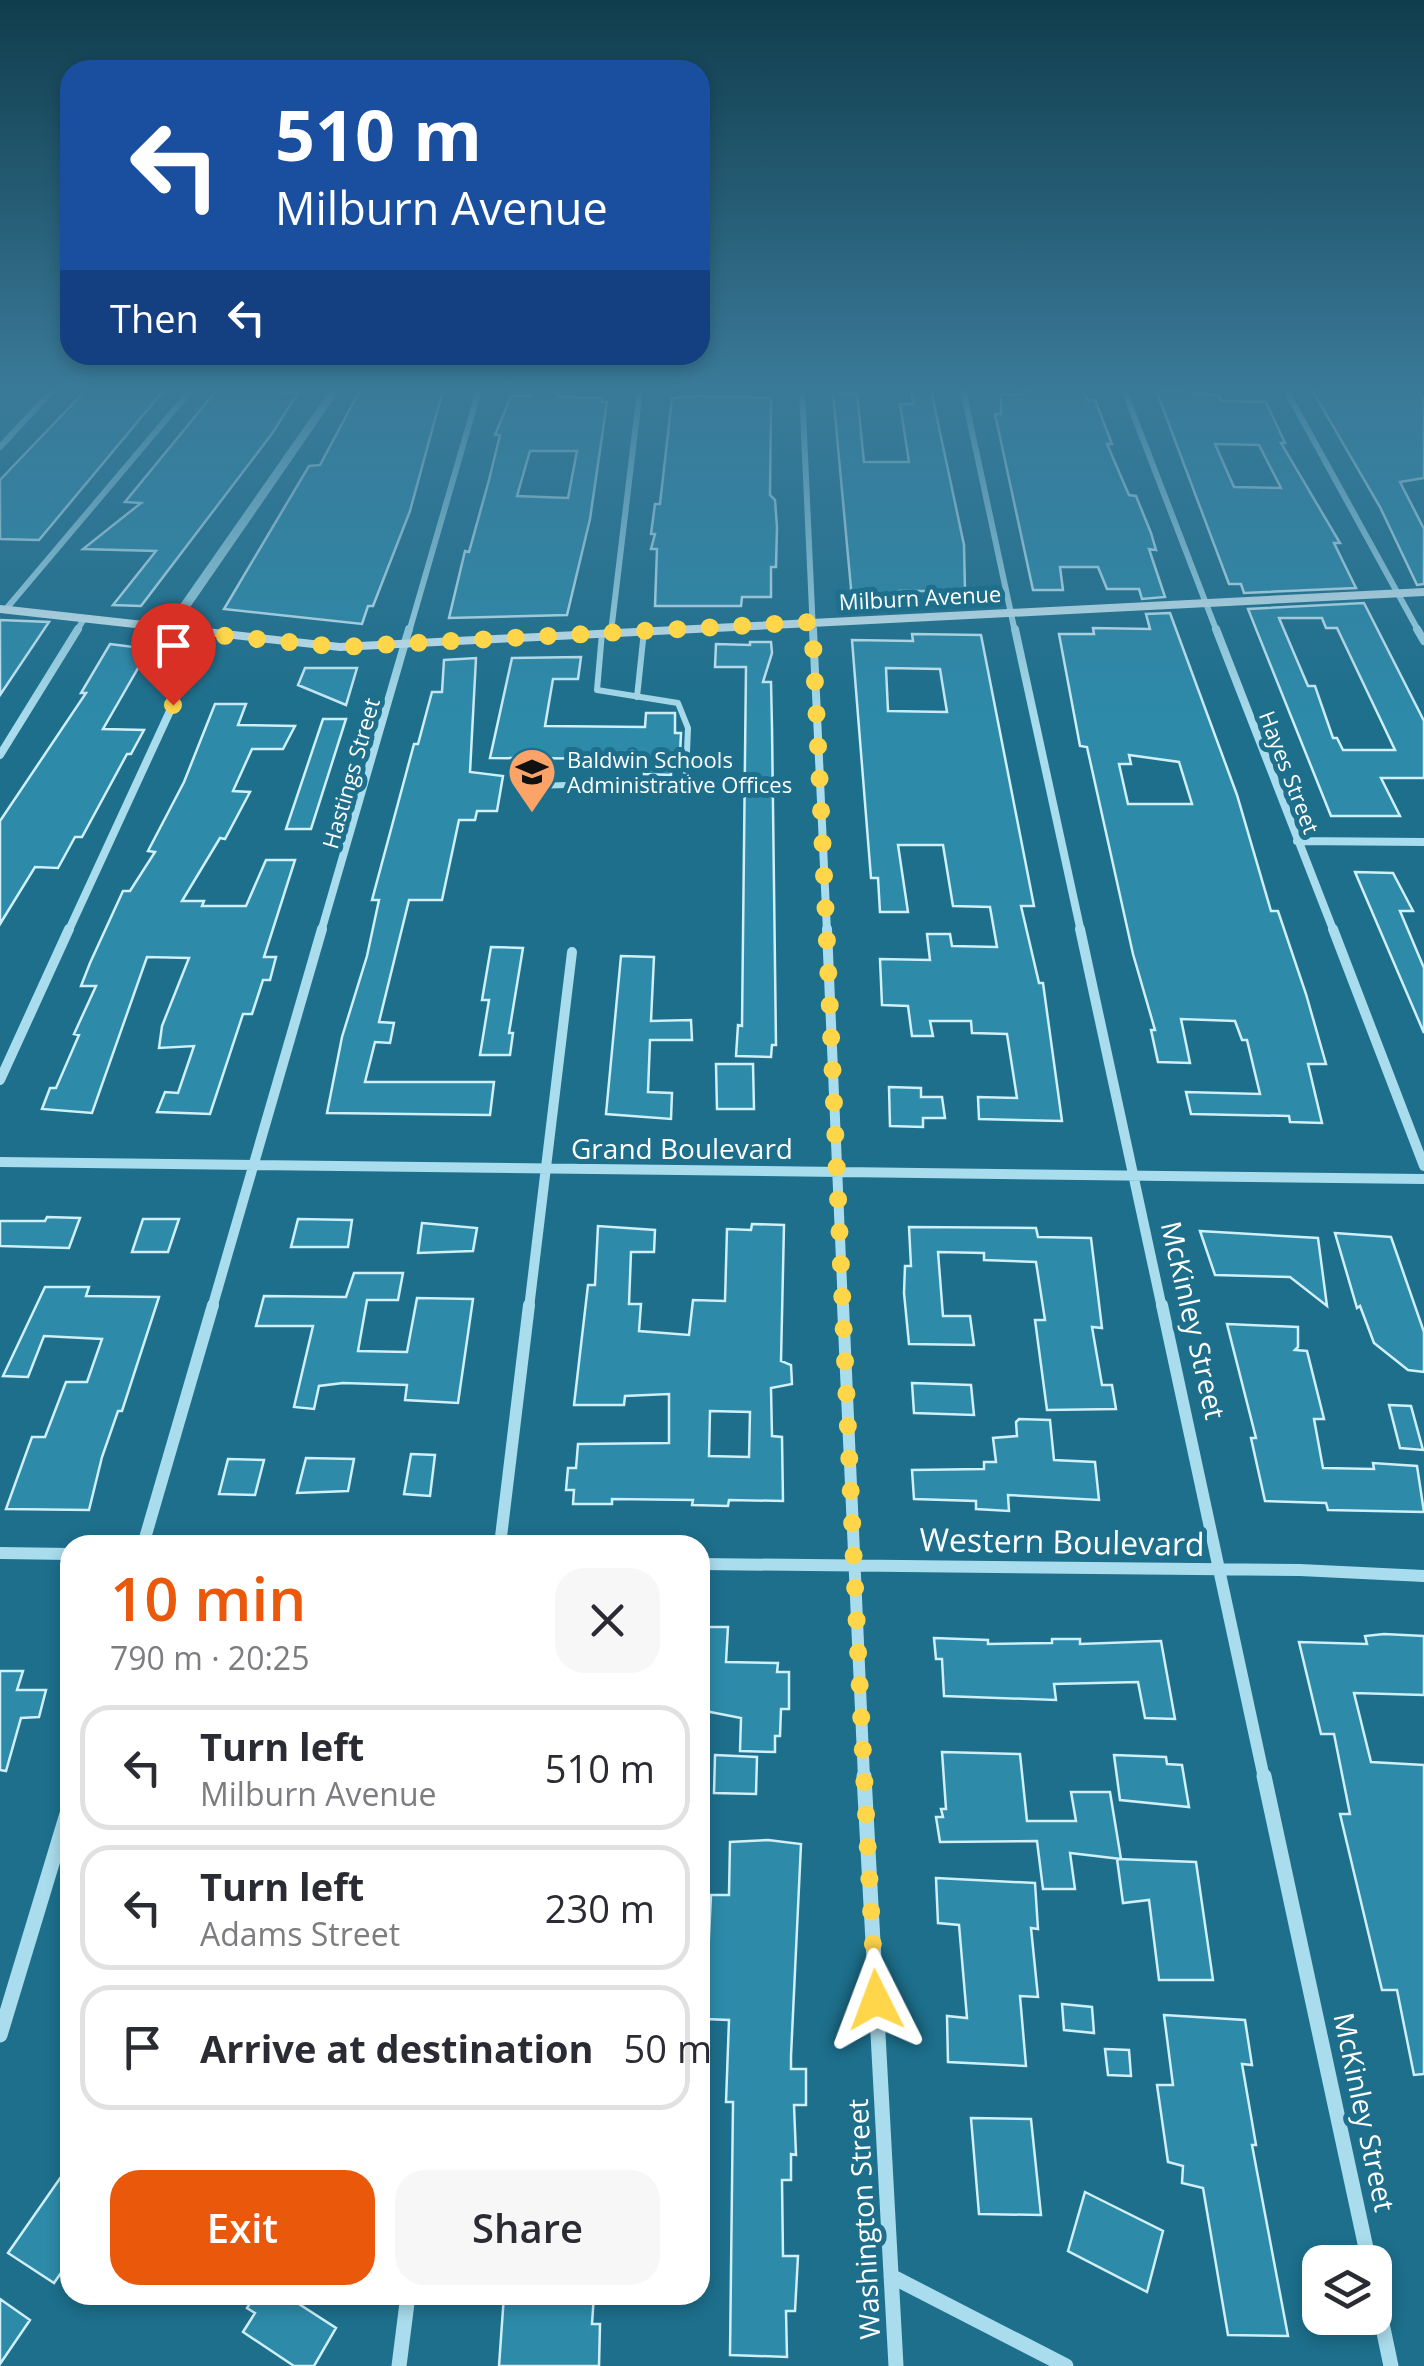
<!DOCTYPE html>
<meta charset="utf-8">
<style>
body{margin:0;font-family:"Open Sans",sans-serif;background:#f7f7f7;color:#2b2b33;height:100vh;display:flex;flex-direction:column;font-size:38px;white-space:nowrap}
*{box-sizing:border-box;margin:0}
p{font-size:32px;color:#7c7c81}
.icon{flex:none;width:55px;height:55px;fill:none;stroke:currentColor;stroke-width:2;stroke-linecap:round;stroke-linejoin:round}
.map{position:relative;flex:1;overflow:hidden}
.sheet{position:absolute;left:60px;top:1535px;width:650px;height:770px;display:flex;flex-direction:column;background:#fff;border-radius:30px;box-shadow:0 5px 15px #0003}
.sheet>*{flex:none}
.hud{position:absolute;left:60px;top:60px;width:650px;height:305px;border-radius:30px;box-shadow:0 5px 15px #0003;background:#1a4fa0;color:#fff;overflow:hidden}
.fabs{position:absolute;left:1302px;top:2245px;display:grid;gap:20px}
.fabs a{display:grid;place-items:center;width:90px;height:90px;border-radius:20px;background:#fff;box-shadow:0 5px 15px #0003;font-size:50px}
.pin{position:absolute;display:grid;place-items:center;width:85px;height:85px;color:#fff;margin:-102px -42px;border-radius:50% 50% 50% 0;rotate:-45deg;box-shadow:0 0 10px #0007}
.pin .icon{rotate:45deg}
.me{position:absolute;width:110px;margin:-55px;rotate:357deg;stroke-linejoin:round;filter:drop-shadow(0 0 8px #0008)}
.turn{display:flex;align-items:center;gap:35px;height:210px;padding:0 50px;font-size:45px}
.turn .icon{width:130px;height:130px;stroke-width:2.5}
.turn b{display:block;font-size:70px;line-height:85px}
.then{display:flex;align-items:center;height:95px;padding:0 50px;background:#0003;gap:20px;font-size:38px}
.round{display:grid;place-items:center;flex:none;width:105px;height:105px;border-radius:30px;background:#f7f7f7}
.summary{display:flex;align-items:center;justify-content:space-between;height:170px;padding:0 50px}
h1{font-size:60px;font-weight:600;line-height:75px;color:#ea580c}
.action{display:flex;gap:20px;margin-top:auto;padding:20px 50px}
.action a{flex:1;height:115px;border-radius:30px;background:#ea580c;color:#fff;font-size:40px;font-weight:600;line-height:115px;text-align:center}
.action a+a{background:#f7f7f7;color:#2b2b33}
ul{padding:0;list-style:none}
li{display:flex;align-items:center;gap:30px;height:125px;margin:0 20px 15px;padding:0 30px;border:5px solid #e1e1e2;border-radius:30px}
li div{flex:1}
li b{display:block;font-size:38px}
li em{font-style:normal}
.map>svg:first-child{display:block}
.building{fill:#2d8aa9;stroke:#cfeff9;stroke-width:2.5;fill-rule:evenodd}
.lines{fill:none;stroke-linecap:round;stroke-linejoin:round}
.service{stroke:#a9dcec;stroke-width:6}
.minor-far4{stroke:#a9dcec;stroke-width:6}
.minor-far3{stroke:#a9dcec;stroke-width:8}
.minor-far2{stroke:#a9dcec;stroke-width:10}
.minor-far1{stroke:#a9dcec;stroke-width:12}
.minor{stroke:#a9dcec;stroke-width:15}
.tertiary{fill:#a9dcec;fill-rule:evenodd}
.secondary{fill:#d6f0f9;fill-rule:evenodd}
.route{stroke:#ffd54a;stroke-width:18;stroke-dasharray:0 32.4}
.labels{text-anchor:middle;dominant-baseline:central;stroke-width:10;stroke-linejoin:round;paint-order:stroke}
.far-street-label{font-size:22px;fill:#fff;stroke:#1d6f8c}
.far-poi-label{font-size:22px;fill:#fff;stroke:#1d6f8c;text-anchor:start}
.street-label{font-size:28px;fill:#fff;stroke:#1d6f8c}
.near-street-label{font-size:32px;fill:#fff;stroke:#1d6f8c}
</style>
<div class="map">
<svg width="1424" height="2366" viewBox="0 0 1424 2366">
<rect width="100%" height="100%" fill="#1d6f8c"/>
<!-- building -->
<path class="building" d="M86,390H164L39,540L0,539V480Z
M360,390H443L410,511L373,606H368L362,624L224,609L309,466L320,465Z
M532,390H556L558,397L602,398V402H607L590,519L567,615L449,618L465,551L469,552L489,480L500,435H495L511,396H531ZM530,451H577L568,498L517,496Z
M911,390H931L964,545L965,591H899L900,600L852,599L833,393H857L864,462H909L900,404H913Z
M1033,390H1084L1087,400H1095L1112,444H1107L1129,495L1136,496L1151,533L1156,550L1149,549L1165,597L1142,599L1139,589H1107L1098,567H1060L1063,590H1033L995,414H1001V394L1021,395L1020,392Z
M1156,390L1218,395L1221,401L1266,402L1285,443H1281L1340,543H1334L1356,588L1244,593L1241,584H1229ZM1215,444L1259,445L1281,488L1234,487Z
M1312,390H1417L1424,400V478L1400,482L1424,529V584L1417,585L1380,507Z
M216,391L298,393L271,435L141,606L113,605L156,551L83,549L141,503L125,502Z
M696,396L771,398L770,495L775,500L777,527L776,567H771V597H742L741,606H655L657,549H651L655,534H651L655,504H660L672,398Z
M1364,603L1424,721V778H1381L1400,816H1331L1248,609ZM1279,618H1322L1326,628H1337L1395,750H1343L1337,738H1333L1315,686H1308Z
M1170,613L1237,795L1271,911H1278L1306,994L1326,1064H1308L1322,1123L1290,1122L1289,1116L1191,1114L1186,1092L1260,1094L1247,1040H1242L1235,1021L1181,1019L1190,1063L1158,1062L1151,1030H1155L1133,954L1087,747L1080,746L1059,634H1094L1093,628L1150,629L1146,614ZM1129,755L1179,762L1192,804H1128L1119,764H1131Z
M0,620L49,622L0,695Z
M912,634L981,635L1034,906H1021L1039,983H1043L1062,1121L979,1119L978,1097L1017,1098L1007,1034L972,1033L971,1021H930L933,1036H912L908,1006L882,1005L880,959L930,960L927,934H950L952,946L997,947L990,907L953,906L943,845H898L908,912H880L878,878H871L852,640L913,641ZM886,668L940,669L947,712L888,711Z
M750,642H771L772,653L763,682H771L772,727L776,1045H772L771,1057L736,1056L738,1025L742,1026L746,667H715L716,644L750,645Z
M110,644L149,649L103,729L144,730L131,754H127L82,837H75L58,868L35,867L0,924V821L86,693H81Z
M581,657L578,679H553L545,726L645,727L646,713H675V733H681L680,754H672L671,775L644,774L645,759L490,758L512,658Z
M476,658L470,772L503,776L497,811H477L475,820H459L442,900H409L379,1022L394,1023L390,1043L375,1042L365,1082H494L490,1115L327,1113L342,1037L367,956L379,900H372L414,744H418L432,692H442L444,660Z
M305,668H357L346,705L298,685Z
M215,704H246L238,725L295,726L283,749H252L233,791L250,792L225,839L220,838L182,901H204L202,906H246L266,860H295L264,957H276L270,980H263L252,1014H243L210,1114L157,1112L165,1092L178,1093L194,1046L159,1048L162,1026L189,958L147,957L92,1113L42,1109L50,1088H56L79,1035L74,1034L96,986H81L90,963L123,891H130L155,852L148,851L184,782Z
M323,719H346L311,829H286Z
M1355,872L1393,873L1413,911H1400L1424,968V1033Z
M491,947L523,948L509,1033H513L510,1055H480L489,1000H482Z
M621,956L654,957L651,1021L691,1020L692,1040H650L648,1092L672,1093L671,1119L606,1114Z
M716,1064H753L754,1109H717Z
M889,1087L921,1088V1097H942L945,1118H923V1127L890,1126Z
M47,1217L80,1218L69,1248L0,1246V1221H45Z
M143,1219H179L168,1252H132Z
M298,1219L352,1220L348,1247H291Z
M422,1223L477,1228L473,1251L418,1253Z
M752,1224L784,1225L781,1361L791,1365L792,1384L771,1388L772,1436L782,1437L783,1501L729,1500L728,1506L692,1505L693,1500L612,1499V1504H573L574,1490H566L568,1468H576L578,1444L669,1443V1394L625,1396L624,1405H574L588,1285H595L598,1226L655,1230L654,1252H631L629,1304H641L639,1331L689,1335L693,1300L725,1301L727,1229L751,1230ZM710,1411L750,1412L749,1457L709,1456Z
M909,1227L1036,1228L1038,1237L1091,1238L1102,1328L1092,1327L1102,1385H1112L1116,1409L1047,1410L1035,1320H1045L1036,1262L984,1260V1253L938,1252L943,1316H970L974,1345L909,1344L904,1293L905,1266H911Z
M1200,1231L1318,1238L1327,1306L1290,1277L1215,1275Z
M1335,1233L1391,1237L1424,1332V1372L1408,1370L1374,1343L1360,1306L1357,1308Z
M354,1273H403L398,1300H367L358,1351L407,1352L417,1298L473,1299L458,1403L405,1400L407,1385L343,1383L319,1386L314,1409L294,1407L313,1326H256L264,1296L346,1297Z
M45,1287H89L86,1296L159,1297L122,1411H118L102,1457L89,1510L6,1509L32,1437H45L66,1382H87L102,1339L44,1336L28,1377L3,1376Z
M1227,1324L1298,1327V1347L1295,1350L1307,1351L1324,1419H1314L1323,1468L1374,1469L1373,1463L1417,1466L1424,1512L1328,1510L1326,1503L1265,1501L1251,1438H1256Z
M912,1383L971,1385L974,1415L914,1413Z
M1389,1405L1411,1406L1423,1450L1400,1448Z
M1019,1419L1050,1420L1054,1460L1095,1462L1099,1500L1008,1495L1009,1511L976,1509V1501L914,1499L912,1470L984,1469V1462H996L993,1438L1017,1436L1016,1422Z
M411,1454L435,1455L430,1496L404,1494Z
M306,1458L354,1459L348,1491L297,1493Z
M228,1459L264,1460L255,1495L219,1494Z
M700,1627H728L726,1662L778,1663L777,1672H789V1709H781L780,1736H775V1752L740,1751L741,1718L700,1710L704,1685H700Z
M1384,1634L1424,1636V1695L1354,1693L1371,1762L1424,1765V2074L1414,2075L1397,1990H1382L1340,1814H1350L1334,1734H1321L1299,1642L1367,1644L1365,1636Z
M934,1638L988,1640V1644L1052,1643V1639H1080V1644L1161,1641L1175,1719L1145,1718L1138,1682L1054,1684L1056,1700L944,1696L942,1659H936Z
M0,1671H23L17,1690H46L39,1717L21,1718L6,1771L0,1770Z
M942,1752L1020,1754L1027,1821H1076L1071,1792H1110L1121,1859L1070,1853L1075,1889H1043L1037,1841L940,1842L936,1817H943L941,1809H946Z
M715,1755L757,1757L756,1794L714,1793Z
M1114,1755L1166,1757L1167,1764L1182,1765L1189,1807L1120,1800Z
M768,1840L801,1844L791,2056V2069H806V2105H794L796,2155L791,2154V2180H782L783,2256H798L795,2311H786L787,2357L730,2355L733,2102H726L729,2020L705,2019L711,1895H729L730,1842Z
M1117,1859L1196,1862L1213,1980H1159L1149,1900L1123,1903Z
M936,1878L1035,1883L1038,1929L1031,1928L1038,1997L1020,1996L1026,2066L948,2062L947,2016L967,2018L959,1925L938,1923Z
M1062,2004L1092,2007L1094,2033L1064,2030Z
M1164,2015L1245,2020L1252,2065L1242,2064L1256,2145H1252L1288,2336L1228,2335L1203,2188L1182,2183L1183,2166L1168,2162L1157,2085H1173Z
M1105,2049L1129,2050L1131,2076L1108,2075Z
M971,2118L1031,2119L1041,2215L979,2214Z
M70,2164V2260L54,2283L8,2253Z
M1085,2192L1163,2231L1147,2292L1068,2251Z
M255,2295H285L336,2328L314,2366H294L243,2332L255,2313L247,2308Z
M504,2295H594L592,2324H600L599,2366H499Z
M0,2299L30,2320L0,2364Z"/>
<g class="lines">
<!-- service -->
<path class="service" d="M637,697L644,631
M531,786L676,782L686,775L688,728L678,703L597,690L602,633"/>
<!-- minor-far4 -->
<path class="minor-far4" d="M802,390L813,632
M963,390L1015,632
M1124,390L1217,632
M1286,390L1419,632
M0,447L53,390
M6,609L191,390
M76,632L84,619
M409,632L479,390
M611,632L640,390"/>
<!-- minor-far3 -->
<path class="minor-far3" d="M813,629L827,932
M1015,629L1081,932
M1216,629L1334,932
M1417,629L1424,641
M611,633V629
M0,755L78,629
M1297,841L1424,842
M68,932L206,633
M321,932L409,629"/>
<!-- minor-far2 -->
<path class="minor-far2" d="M827,929L843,1308
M1080,929L1162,1308
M1333,929L1424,1166
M0,1080L69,929
M0,1162L1424,1179
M212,1308L322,929
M529,1308L572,952"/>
<!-- minor-far1 -->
<path class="minor-far1" d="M843,1305L864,1778
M1162,1305L1264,1778
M143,1545L213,1305
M500,1545L529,1305
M0,1553L70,1554
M700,1564L1300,1570L1424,1576"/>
<!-- minor -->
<path class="minor" d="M864,1776L896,2366
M1264,1776L1369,2262
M0,2035L70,1804
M891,2276L1066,2366
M1375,2290L1391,2366
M399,2366L408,2295"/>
<!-- tertiary -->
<path class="tertiary" d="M330,390H340L173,632H165L163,629Z"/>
<!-- secondary -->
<path class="secondary" d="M1424,588V596L340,651L0,613V605L340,643Z"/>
</g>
<!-- sky -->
<linearGradient id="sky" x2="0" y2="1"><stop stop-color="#103d4d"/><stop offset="0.54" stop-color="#3a7a99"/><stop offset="1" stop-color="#3a7a99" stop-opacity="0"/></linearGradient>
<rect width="1424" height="722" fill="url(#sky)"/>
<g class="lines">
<!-- route -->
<path class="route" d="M173,705L206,634L340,647L812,622C835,1081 850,1541 876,2000"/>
</g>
<!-- icons -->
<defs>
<g id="school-pin" transform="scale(2.5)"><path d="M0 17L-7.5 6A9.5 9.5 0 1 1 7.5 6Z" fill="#fca468" stroke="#1d6f8c"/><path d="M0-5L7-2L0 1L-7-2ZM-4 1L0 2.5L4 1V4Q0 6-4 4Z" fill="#111"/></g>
</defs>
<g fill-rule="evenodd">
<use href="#school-pin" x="532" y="772"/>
</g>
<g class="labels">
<!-- far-street labels -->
<g class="far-street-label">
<text transform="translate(920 597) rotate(-3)">Milburn Avenue</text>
<text transform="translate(1290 772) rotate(69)">Hayes Street</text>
<text transform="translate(350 773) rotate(-74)">Hastings Street</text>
</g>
<!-- far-poi labels -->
<g class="far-poi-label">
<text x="567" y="759">Baldwin Schools<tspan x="567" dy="25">Administrative Offices</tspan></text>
</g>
<!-- street labels -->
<g class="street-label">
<text x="682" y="1148">Grand Boulevard</text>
<text transform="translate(1194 1320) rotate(77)">McKinley Street</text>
<text transform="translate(1365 2112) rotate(78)">McKinley Street</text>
<text transform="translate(863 2219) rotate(-93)">Washington Street</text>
</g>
<!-- near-street labels -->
<g class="near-street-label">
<text transform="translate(1062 1541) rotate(1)">Western Boulevard</text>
</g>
</g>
</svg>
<div class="fabs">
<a><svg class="icon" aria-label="layers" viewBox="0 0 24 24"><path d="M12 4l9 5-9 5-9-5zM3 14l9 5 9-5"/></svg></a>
</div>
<div class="pin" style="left:173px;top:705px;background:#d93025"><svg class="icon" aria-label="arrive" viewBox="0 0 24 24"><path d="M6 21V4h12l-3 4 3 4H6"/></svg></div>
<svg class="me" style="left:876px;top:2000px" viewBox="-20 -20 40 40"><path d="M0-17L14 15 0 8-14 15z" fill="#ffd54a" stroke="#fff" stroke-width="4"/></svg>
<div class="hud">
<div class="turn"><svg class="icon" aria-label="left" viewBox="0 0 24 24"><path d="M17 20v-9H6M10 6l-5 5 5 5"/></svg><div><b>510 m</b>Milburn Avenue</div></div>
<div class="then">Then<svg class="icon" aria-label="left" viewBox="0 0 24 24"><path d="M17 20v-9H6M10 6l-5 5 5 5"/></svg></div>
</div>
<section class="sheet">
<div class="summary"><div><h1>10 min</h1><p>790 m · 20:25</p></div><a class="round"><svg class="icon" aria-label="close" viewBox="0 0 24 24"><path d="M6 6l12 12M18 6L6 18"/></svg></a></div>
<ul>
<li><svg class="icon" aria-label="left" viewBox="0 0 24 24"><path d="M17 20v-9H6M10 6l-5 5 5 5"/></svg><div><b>Turn left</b><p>Milburn Avenue</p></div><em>510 m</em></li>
<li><svg class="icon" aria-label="left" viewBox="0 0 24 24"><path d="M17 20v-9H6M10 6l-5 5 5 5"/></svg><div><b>Turn left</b><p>Adams Street</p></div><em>230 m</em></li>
<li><svg class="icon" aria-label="arrive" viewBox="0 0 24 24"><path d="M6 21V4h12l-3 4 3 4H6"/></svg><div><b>Arrive at destination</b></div><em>50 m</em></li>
</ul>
<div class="action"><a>Exit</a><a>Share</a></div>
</section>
</div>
